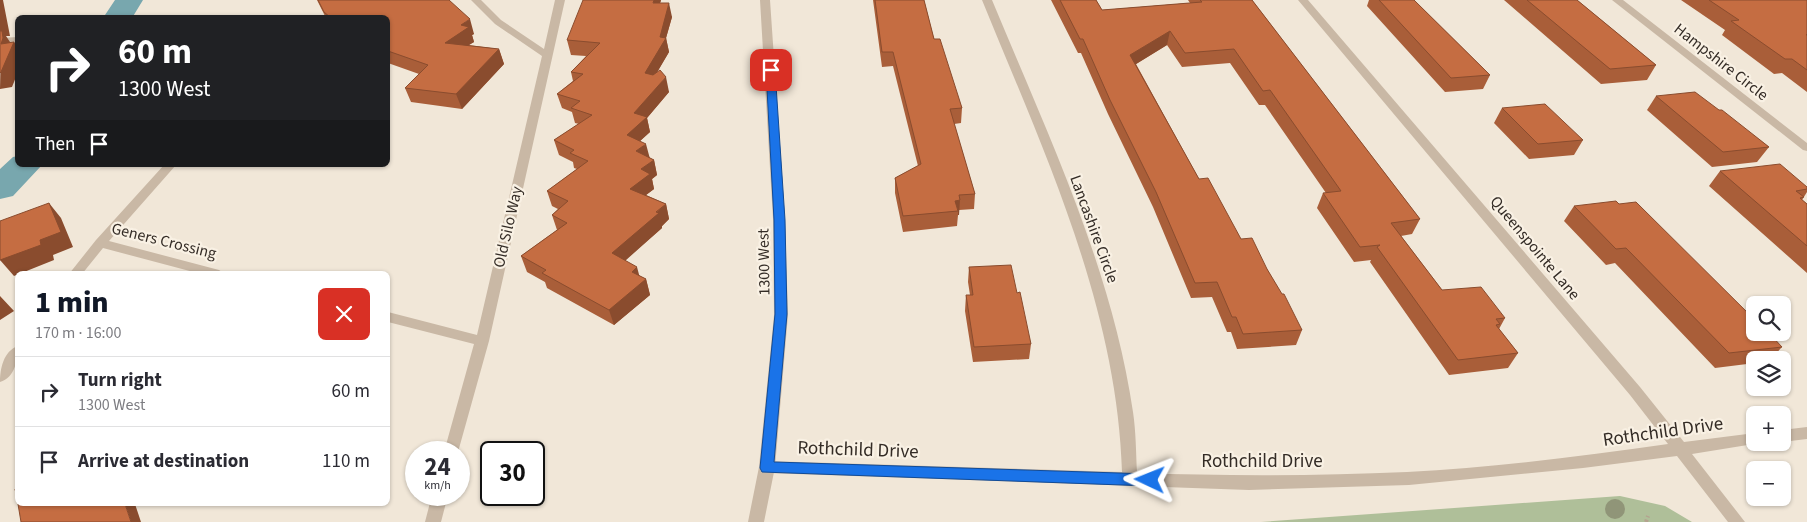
<!DOCTYPE html>
<meta charset="utf-8">
<style>
body{margin:0;font-family:"Source Sans 3",sans-serif;background:#f7f7f7;color:#2b2b33;height:100vh;display:flex;flex-direction:column;font-size:19px;white-space:nowrap}
*{box-sizing:border-box;margin:0}
p{font-size:16px;color:#7c7c81}
.icon{flex:none;width:28px;height:28px;fill:none;stroke:currentColor;stroke-width:2;stroke-linecap:round;stroke-linejoin:round}
.map{position:relative;flex:1;overflow:hidden}
.drawer{position:absolute;left:15px;top:271px;width:375px;height:235px;display:flex;flex-direction:column;background:#fff;border-radius:8px;box-shadow:0 1px 4px #0004}
.drawer>*{flex:none}
.banner{position:absolute;left:15px;top:15px;width:375px;height:152px;border-radius:8px;box-shadow:0 1px 4px #0004;background:#202124;color:#fff;overflow:hidden}
.fabs{position:absolute;left:1746px;top:296px;display:grid;gap:10px}
.fabs a{display:grid;place-items:center;width:45px;height:45px;border-radius:8px;background:#fff;box-shadow:0 1px 4px #0004;font-size:25px}
.speed{position:absolute;left:405px;top:441px;display:flex;gap:10px;font-size:25px;font-weight:700;text-align:center}
.speed>*{display:grid;place-content:center;width:65px;height:65px;border-radius:50%;background:#fff;box-shadow:0 1px 4px #0004;line-height:1}
.speed small{font-size:12px;font-weight:400}
.speed .limit{border:2px solid #111;border-radius:8px;background:#fff;color:#111}
.pin{position:absolute;display:grid;place-items:center;width:42px;height:42px;color:#fff;margin:-21px;border-radius:10px;box-shadow:0 2px 8px #0006}
.me{position:absolute;width:55px;margin:-28px;rotate:272deg;stroke-linejoin:round;filter:drop-shadow(0 0 4px #0008)}
.turn{display:flex;align-items:center;gap:18px;height:105px;padding:0 20px;font-size:22px}
.turn .icon{width:65px;height:65px;stroke-width:2.5}
.turn b{display:block;font-size:35px;line-height:42px}
.then{display:flex;align-items:center;height:48px;padding:0 20px;background:#0003;gap:10px;font-size:19px}
.round{display:grid;place-items:center;flex:none;width:52px;height:52px;border-radius:8px;background:#f7f7f7}
.overview{display:flex;align-items:center;justify-content:space-between;height:85px;padding:0 20px}
h1{font-size:30px;font-weight:800;line-height:38px;color:#111827}
ul{padding:0;list-style:none}
li{display:flex;align-items:center;gap:15px;height:70px;padding:0 20px;border-top:1px solid #e1e1e2}
li div{flex:1}
li b{display:block;font-size:19px}
li em{font-style:normal}
.map>svg:first-child{display:block}
.green{fill:#afbf99}
.lines{fill:none;stroke-linecap:round;stroke-linejoin:round}
.canal{fill:#78a7ae;fill-rule:evenodd}
.path{stroke:#b4a28f;stroke-width:4;stroke-dasharray:2.5 2.5;stroke-linecap:butt}
.minor{fill:#c9b8a5;fill-rule:evenodd}
.tertiary{fill:#c9b8a5;fill-rule:evenodd}
.tree{fill:#909578}
.wall{fill:#a95e39}
.shaded-wall{fill:#8a4c2e}
.building{fill:#c56d42;stroke:#8a4c2e}
.route{fill:#1a73e8;stroke:#114b97}
.labels{text-anchor:middle;dominant-baseline:central;stroke-width:4.5;stroke-linejoin:round;paint-order:stroke}
.street-label{font-size:16px;fill:#342c26;stroke:#f9f1e4}
.near-street-label{font-size:19px;fill:#342c26;stroke:#f9f1e4}
</style>
<div class="map">
<svg width="1807" height="522" viewBox="0 0 1807 522">
<rect width="100%" height="100%" fill="#f1e7d8"/>
<!-- green -->
<path class="green" d="M1620,496L1665,506L1692,522H1261Z"/>
<g class="lines">
<!-- canal -->
<path class="canal" d="M115,0H143L132,18H103Z
M18,156V165H42L13,196L0,199V169L13,157Z"/>
<!-- path -->
<path class="path" d="M1646,522L1648,516"/>
<!-- minor -->
<path class="minor" d="M471,0H481L501,20L544,49L555,0H565L489,341L458,452H444L474,344L388,322V312L477,335L542,56L495,24Z
M982,0H992C1047,133 1112,268 1133,412C1136,432 1136,453 1137,473C1227,476 1317,476 1407,472C1494,468 1582,456 1668,444L1630,395L1298,0H1308L1640,387L1684,442L1755,433V442L1760,443L1692,454L1745,522H1728L1677,456L1583,468L1409,485L1249,490L767,473L762,472L759,467L762,462L767,461L1122,472C1117,306 1044,152 982,0Z
M1612,0H1623L1807,143V151L1803,150Z
M18,37V43L0,44V38Z
M164,165H176L109,241L219,270L225,274H201L103,248L82,274H69L96,240Z
M18,346C18,359 15,378 0,382C0,370 3,351 18,346Z
M1807,427V439L1782,442V430Z
M432,495H448L441,522H425Z"/>
<!-- tertiary -->
<path class="tertiary" d="M760,0H770L785,219L788,315L775,467L764,522H748L759,467L774,315L773,219Z"/>
</g>
<!-- trees -->
<circle class="tree" cx="1615" cy="509" r="10"/>
<!-- wall -->
<path class="wall" d="M317,0H449L474,34L472,35L474,42L468,45L499,49L504,64L462,109L411,102L405,88L419,74L388,63V18H326Z
M661,0L660,3L672,17L666,38L669,52L657,72L669,92L647,118L650,132L640,141L650,158L654,160L657,175L652,179L654,189L646,195L666,204L669,219L662,226V228L625,260L640,276L646,279L650,295L614,325L547,288L545,282L527,272L521,256L557,230L552,215L558,209L552,206L547,191L577,169L574,168L573,162L559,155L554,140L579,124L575,123L572,112L562,108L557,94L573,81L571,72L586,56L571,55L567,40Z
M873,0H924L934,39L962,108L961,123L954,124L975,194L974,209L959,210V215H958L957,226L903,232L895,193V178L918,166L893,66L882,67Z
M1051,0H1096L1102,10L1190,3L1188,0H1252L1420,219L1412,234L1401,236L1442,290L1505,318L1499,329L1518,353L1508,368L1449,375L1370,262L1371,260L1354,262L1317,208L1323,193H1326L1265,105H1259L1230,63L1182,67L1167,45L1136,64L1199,179L1241,239L1267,269L1302,330L1296,345L1237,349L1231,332H1227L1212,297L1191,298L1153,207L1108,114L1081,53H1078Z
M1369,0H1414L1490,75L1483,89L1445,92L1367,6Z
M1504,0H1577L1656,65L1647,80L1601,84Z
M1681,0H1807V92L1782,73L1774,74L1722,35L1725,30Z
M1656,96L1719,110L1769,147L1757,162L1712,167L1647,110Z
M1502,108L1583,140L1574,155L1529,159L1494,123Z
M1720,171L1807,187V192L1802,200L1807,204V273L1709,186Z
M1574,206L1782,347L1770,360H1755V363L1715,368L1615,263L1606,265L1564,221Z
M969,267L1017,293L1031,344L1029,359L973,362L965,311L966,295H970L968,282Z"/>
<!-- shaded-wall -->
<path class="shaded-wall" d="M0,0H3L10,36H6L12,45L14,42L18,47V72L12,87L0,89L1,44L0,37Z
M654,0H661L656,17L653,3Z
M669,3L672,17L666,38L669,52L648,88L645,73Z
M470,19L474,34L472,35L474,42L450,57L445,43L461,25Z
M1170,31L1167,45L1128,69L1130,55Z
M499,49L504,64L462,109L456,94Z
M666,77L669,92L647,118L650,132L630,150L627,135L634,113Z
M646,144L650,159L636,151Z
M654,160L657,175L652,179L654,189L634,204L630,189L641,169Z
M960,200L959,215H958V211L955,201Z
M49,203L61,218L73,247L53,255L54,260L14,276L0,260Z
M666,204L669,219L662,226V228L616,269L612,253Z
M637,267L641,282L632,272Z
M646,279L650,295L614,325L609,310Z
M0,296L14,311L0,320Z
M125,504H135L141,522H131Z"/>
<!-- building -->
<path class="building" d="M318,0H449L470,19L461,25L469,27L445,43L499,49L456,94L405,88L428,65L388,51V18H331L324,12Z
M583,0H654L653,3H669L660,37L666,38L645,73L653,75L660,70L666,77L634,113L647,117L627,135L646,144L636,151L654,160L641,169L650,174L630,189L666,204L656,212L659,213L612,253L637,267L632,272L646,279L609,310L542,273L546,270L521,256L567,223L552,215L568,201L547,191L588,161L570,153L574,150L554,140L592,115L571,108L580,101L557,94L583,74L571,72L600,43L567,40Z
M875,0H924L934,39H940L962,108L950,109L975,194L959,195L960,200L955,201L958,211L903,216L895,178L921,164L893,52H882Z
M1060,0H1096L1102,10L1202,2L1200,0H1252L1420,219L1391,223L1442,290L1481,287L1505,318L1496,319L1500,324L1496,325L1518,353L1458,360L1377,247L1380,245L1360,247L1323,193L1341,191L1270,90L1263,91L1234,49L1185,53L1170,31L1130,55L1199,179L1208,178L1241,239L1252,238L1267,269L1282,294H1284L1302,330L1243,334L1236,317H1232L1217,282L1195,283L1156,192L1110,100L1083,39H1080Z
M1379,0H1414L1490,75L1451,78Z
M1527,0H1577L1656,65L1610,69Z
M1709,0H1807V34L1806,35H1807V70L1792,59H1785L1731,21L1739,20Z
M0,31H2L3,38L1,44L14,42L1,72L0,73Z
M1695,92L1719,110H1722L1769,147L1723,152L1656,96Z
M1545,104L1583,140L1538,144L1502,108Z
M1780,164L1807,187V189L1796,191L1804,197L1800,198L1807,204V246L1720,171Z
M1616,201L1619,204L1636,202L1755,320V332H1768L1782,347L1729,353L1626,248L1616,249L1574,206Z
M49,203L61,232L40,240L41,245L0,260V221Z
M1011,265L1017,293L1020,292L1031,344L974,347L966,295H973L969,267Z
M18,488V503L15,489Z
M18,504H125L131,522H21Z"/>
<!-- route -->
<path class="route" d="M771,68L775,70L785,220L787,314L774,462L1150,474L1155,476L1157,480L1155,484L1150,486L762,472L760,468L775,314L774,220L766,70Z"/>
<g class="labels">
<!-- street labels -->
<g class="street-label">
<text transform="translate(1721 62) rotate(38)">Hampshire Circle</text>
<text transform="translate(508 227) rotate(-77)">Old Silo Way</text>
<text transform="translate(1094 229) rotate(70)">Lancashire Circle</text>
<text transform="translate(164 241) rotate(14)">Geners Crossing</text>
<text transform="translate(1535 248) rotate(50)">Queenspointe Lane</text>
<text transform="translate(764 262) rotate(-91)">1300 West</text>
</g>
<!-- near-street labels -->
<g class="near-street-label">
<text transform="translate(1663 432) rotate(-8)">Rothchild Drive</text>
<text transform="translate(858 450) rotate(2)">Rothchild Drive</text>
<text x="1262" y="461">Rothchild Drive</text>
</g>
</g>
</svg>
<div class="fabs">
<a><svg class="icon" aria-label="search" viewBox="0 0 24 24"><circle cx="10" cy="10" r="6"/><path d="M15 15l6 6"/></svg></a>
<a><svg class="icon" aria-label="layers" viewBox="0 0 24 24"><path d="M12 4l9 5-9 5-9-5zM3 14l9 5 9-5"/></svg></a>
<a>+</a>
<a>−</a>
</div>
<div class="speed"><div>24<small>km/h</small></div><div class="limit">30</div></div>
<div class="pin" style="left:771px;top:70px;background:#d93025"><svg class="icon" aria-label="arrive" viewBox="0 0 24 24"><path d="M6 21V4h12l-3 4 3 4H6"/></svg></div>
<svg class="me" style="left:1150px;top:480px" viewBox="-20 -20 40 40"><path d="M0-17L14 15 0 8-14 15z" fill="#1a73e8" stroke="#fff" stroke-width="4"/></svg>
<div class="banner">
<div class="turn"><svg class="icon" aria-label="right" viewBox="0 0 24 24"><path d="M7 20v-9h11M14 6l5 5-5 5"/></svg><div><b>60 m</b>1300 West</div></div>
<div class="then">Then<svg class="icon" aria-label="arrive" viewBox="0 0 24 24"><path d="M6 21V4h12l-3 4 3 4H6"/></svg></div>
</div>
<section class="drawer">
<div class="overview"><div><h1>1 min</h1><p>170 m · 16:00</p></div><a class="round" style="background:#d93025;color:#fff"><svg class="icon" aria-label="close" viewBox="0 0 24 24"><path d="M6 6l12 12M18 6L6 18"/></svg></a></div>
<ul>
<li><svg class="icon" aria-label="right" viewBox="0 0 24 24"><path d="M7 20v-9h11M14 6l5 5-5 5"/></svg><div><b>Turn right</b><p>1300 West</p></div><em>60 m</em></li>
<li><svg class="icon" aria-label="arrive" viewBox="0 0 24 24"><path d="M6 21V4h12l-3 4 3 4H6"/></svg><div><b>Arrive at destination</b></div><em>110 m</em></li>
</ul>
</section>
</div>
